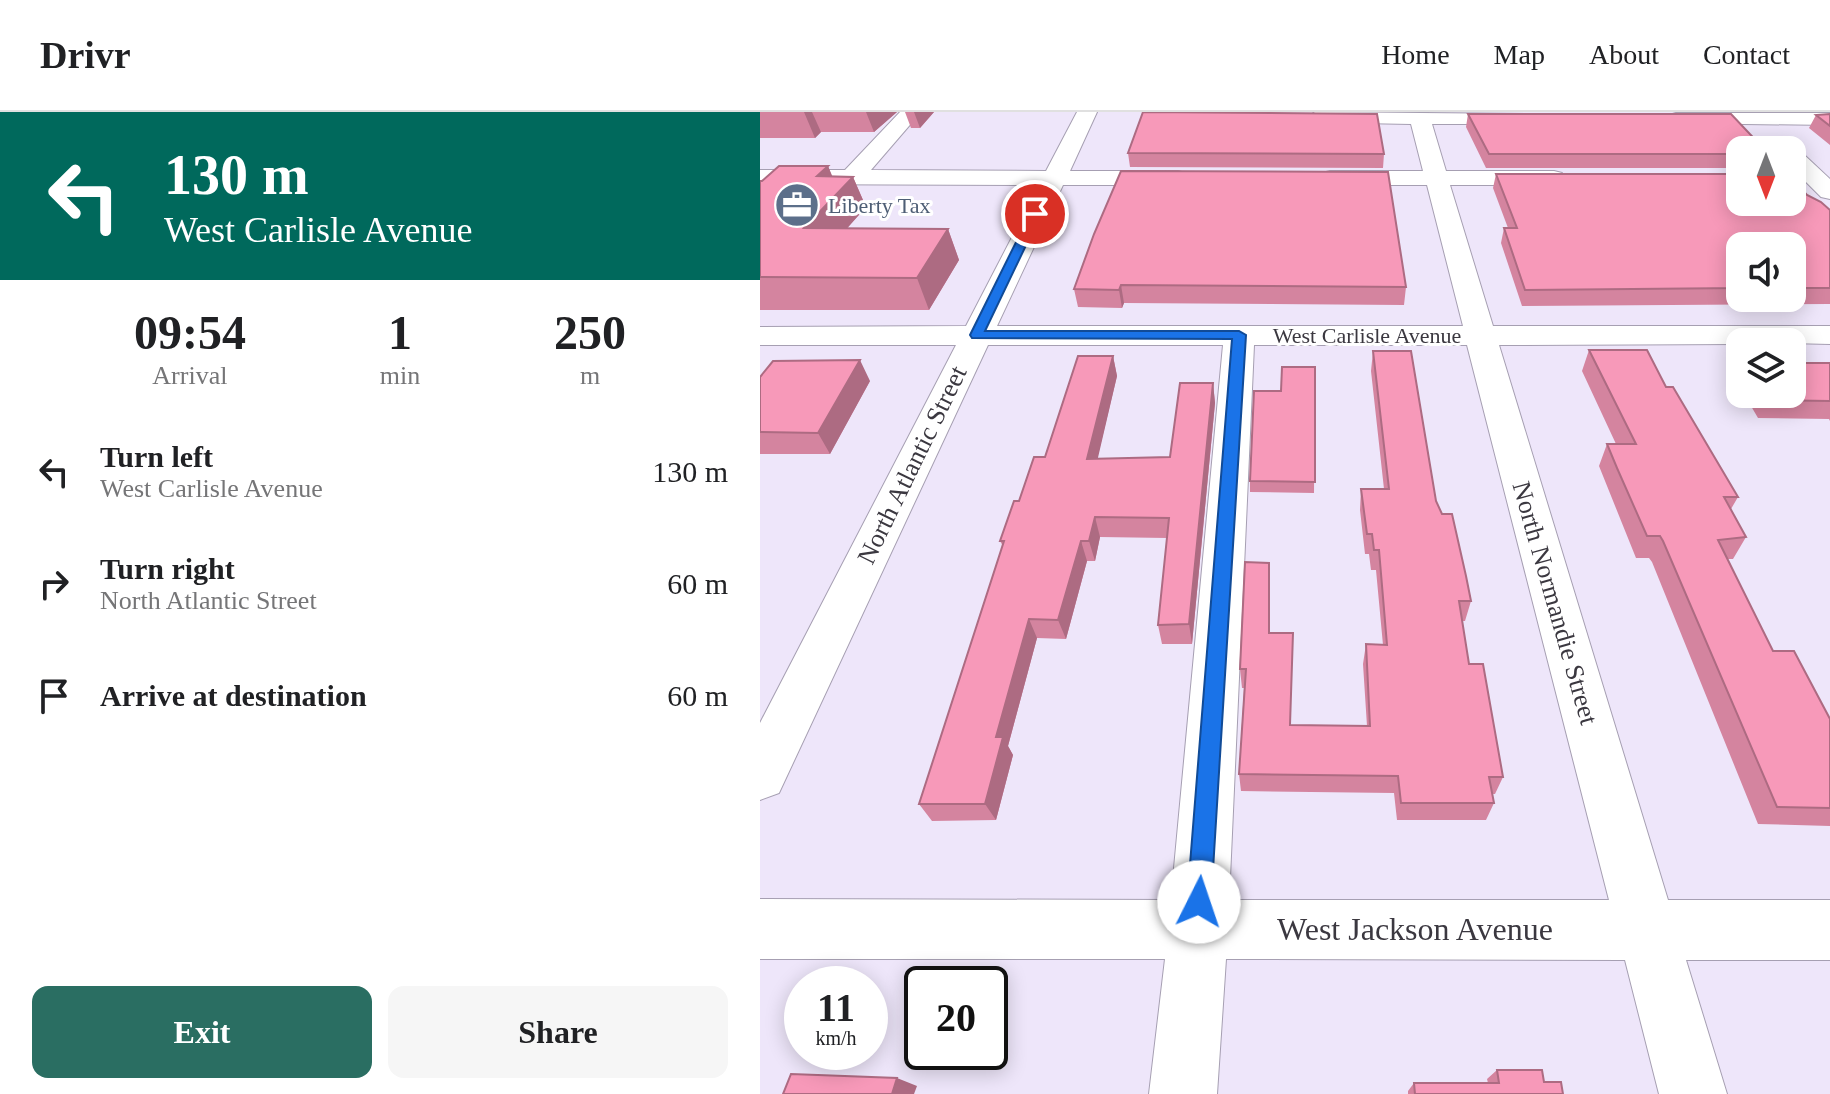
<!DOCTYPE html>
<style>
body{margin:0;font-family:"Times New Roman",serif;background:#f6f6f6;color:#202124;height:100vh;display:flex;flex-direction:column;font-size:30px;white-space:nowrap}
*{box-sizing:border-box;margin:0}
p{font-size:26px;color:#757577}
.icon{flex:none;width:44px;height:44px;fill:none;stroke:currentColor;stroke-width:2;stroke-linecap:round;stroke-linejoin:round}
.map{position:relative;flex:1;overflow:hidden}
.side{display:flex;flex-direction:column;background:#fff;width:760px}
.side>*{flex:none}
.hud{background:#00695c;color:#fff;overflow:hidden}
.needle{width:52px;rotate:180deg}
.controls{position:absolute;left:966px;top:24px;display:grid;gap:16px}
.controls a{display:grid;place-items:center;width:80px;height:80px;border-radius:16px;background:#fff;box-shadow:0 4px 20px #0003;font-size:40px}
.speed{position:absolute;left:24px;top:854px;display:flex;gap:16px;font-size:40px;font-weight:700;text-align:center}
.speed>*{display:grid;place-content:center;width:104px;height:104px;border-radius:50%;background:#fff;box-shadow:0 4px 20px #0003;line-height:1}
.speed small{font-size:20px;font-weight:400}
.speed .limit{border:4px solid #111;border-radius:12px;background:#fff;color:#111}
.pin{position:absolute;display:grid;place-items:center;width:68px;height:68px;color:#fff;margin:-34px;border:4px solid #fff;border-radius:50%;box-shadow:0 2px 8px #0007}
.me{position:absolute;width:88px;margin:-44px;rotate:4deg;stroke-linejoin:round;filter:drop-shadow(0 0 6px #0008)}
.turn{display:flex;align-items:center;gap:28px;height:168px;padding:0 32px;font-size:36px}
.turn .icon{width:104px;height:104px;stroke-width:2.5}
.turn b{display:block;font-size:56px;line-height:68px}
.eta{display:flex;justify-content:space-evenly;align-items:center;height:136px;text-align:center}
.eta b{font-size:48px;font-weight:700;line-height:56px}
.button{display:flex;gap:16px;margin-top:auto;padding:16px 32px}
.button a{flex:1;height:92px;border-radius:16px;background:#2a6e62;color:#fff;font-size:32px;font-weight:700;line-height:92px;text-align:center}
.button a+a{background:#f6f6f6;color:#202124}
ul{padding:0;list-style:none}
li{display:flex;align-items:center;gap:24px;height:112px;padding:0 32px}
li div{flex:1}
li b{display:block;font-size:30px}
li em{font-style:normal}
header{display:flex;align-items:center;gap:48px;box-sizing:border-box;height:112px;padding:0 40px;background:#fff;border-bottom:2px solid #e0e0e0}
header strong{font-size:38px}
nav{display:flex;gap:44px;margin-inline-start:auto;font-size:28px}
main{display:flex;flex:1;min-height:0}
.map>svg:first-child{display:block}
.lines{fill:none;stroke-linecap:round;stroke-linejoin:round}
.minor-casing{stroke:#a69fb2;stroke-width:2}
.minor{fill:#fff;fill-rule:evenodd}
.wall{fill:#d4849f;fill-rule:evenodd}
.shaded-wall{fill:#ad6b82}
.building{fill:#f799b9;stroke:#ad6b82;stroke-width:2}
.route{fill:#1a73e8;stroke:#114b97;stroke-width:2}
.labels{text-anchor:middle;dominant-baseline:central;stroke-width:6;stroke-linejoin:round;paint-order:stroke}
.far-service-label{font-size:22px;fill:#4e5e75;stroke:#fff;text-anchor:start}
.far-street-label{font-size:22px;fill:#3b3840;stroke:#fff}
.street-label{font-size:26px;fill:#3b3840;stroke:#fff}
.near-street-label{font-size:32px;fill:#3b3840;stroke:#fff}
</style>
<header>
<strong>Drivr</strong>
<nav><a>Home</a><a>Map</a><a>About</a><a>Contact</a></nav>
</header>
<main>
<section class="side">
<div class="hud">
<div class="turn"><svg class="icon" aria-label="left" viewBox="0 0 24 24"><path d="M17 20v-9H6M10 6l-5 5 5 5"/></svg><div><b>130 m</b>West Carlisle Avenue</div></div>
</div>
<div class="eta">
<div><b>09:54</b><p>Arrival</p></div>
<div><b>1</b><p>min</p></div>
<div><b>250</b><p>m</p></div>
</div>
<ul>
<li><svg class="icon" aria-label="left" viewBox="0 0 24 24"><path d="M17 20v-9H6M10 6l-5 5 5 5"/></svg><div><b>Turn left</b><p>West Carlisle Avenue</p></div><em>130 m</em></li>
<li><svg class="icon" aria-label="right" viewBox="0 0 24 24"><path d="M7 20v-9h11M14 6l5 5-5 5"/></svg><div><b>Turn right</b><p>North Atlantic Street</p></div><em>60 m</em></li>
<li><svg class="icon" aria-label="arrive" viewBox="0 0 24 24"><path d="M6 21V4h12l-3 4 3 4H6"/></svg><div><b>Arrive at destination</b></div><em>60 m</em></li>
</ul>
<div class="button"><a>Exit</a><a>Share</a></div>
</section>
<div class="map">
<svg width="1070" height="982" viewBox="0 0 1070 982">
<rect width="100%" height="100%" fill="#eee6fa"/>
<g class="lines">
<!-- minor casing -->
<g class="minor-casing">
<path id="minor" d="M140,0H161L111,58L286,59L317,0H337L310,59H418L426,61L430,66L426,71L418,73H303L237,214H703L667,73H570L562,71L558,66L562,61L570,59H663L651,12L549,10L546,6L555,0L775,2L778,6L768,12H672L686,59H794L802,61L806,66L802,71L794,73H690L733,214H1070V232L980,230V232L739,233L908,788H1070V848H926L967,982H899L865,848L466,847L457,982H389L405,847H0V787L411,788L463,233H228L19,681L0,688V611L196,233H0V215L206,214L279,73L0,72V58H85ZM494,233H707L849,788H469Z
M916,1H1070V13L909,11L906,7L909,3Z
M1032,37L1040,39L1070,67V87L1061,85L1032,56V38H1029Z"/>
</g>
<!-- minor -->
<use href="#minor" class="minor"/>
</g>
<!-- wall -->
<path class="wall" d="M0,0H137L114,20H61L55,26H0Z
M145,0H174L160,16H151Z
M708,2L980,38V56H726L706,15Z
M1070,2V33L1049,16L1056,3Z
M368,41L624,42L623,56L370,55Z
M68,54L72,65H93L106,95L87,116L188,117L199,148L169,198H0V69Z
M736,62L1047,83L1070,98V192L762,194L741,131L744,116H748L733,76ZM980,134H1032V186H980Z
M334,122L646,175L644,193L364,191L362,196L318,195L314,177Z
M829,238L906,275L978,385L971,397L986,425L973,447H967L1013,539L1070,607V714L998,712L892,450L889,446H876L839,354L847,332H856L822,259Z
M613,239L676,389L711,489L705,509H702L709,552L743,665L735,682H732L734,691L726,708H637L634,681L481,679L479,662L484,576H482L480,557L509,451L510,521H533L530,613L607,614L603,552L606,532L623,533L616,458H611L609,442H605L600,398L601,377H624L611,259Z
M353,244L357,264L337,347L410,345L453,271L455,291L432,532H402L398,513L407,426L340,425L335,449H327L306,527L277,526L248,634L253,643L236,708L172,709L159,692L243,434L240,429L259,389Z
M1070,251V309L1069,307L998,306L984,282H1032Z
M555,255L554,381L490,380V369L521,279Z
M980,261V275L976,269Z
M0,265L110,269L70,342H0Z
M737,958L784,970L803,982H648V979L654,971H728L727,967Z"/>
<!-- shaded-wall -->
<path class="shaded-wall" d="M44,0H52L61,20L55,26Z
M106,0H137L114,20Z
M154,0H174L160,16Z
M68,54L79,80L93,65L106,95L59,148L44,116L57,64Z
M188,117L199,148L169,198L157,166Z
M361,173L364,191L362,196L359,178Z
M353,244L357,264L333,367L327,347Z
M100,248L110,269L70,342L58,321Z
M453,271L455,291L432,532L429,512Z
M335,405L340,425L335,449L329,429Z
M321,429L327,449L306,527L298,508Z
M269,507L277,526L248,634L253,643L236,708L225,692L236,625Z
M137,966L157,974L154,982H132Z"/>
<!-- building -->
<path class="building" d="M383,0L617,2L624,42L368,41Z
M708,2H971L1005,38H980V42H729Z
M1070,2V14L1056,3Z
M19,54H68L57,64L93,65L44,116L188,117L157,166L0,165V69H2Z
M361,59L628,60L646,175L361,173L359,178L314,177L334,122Z
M736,62H980V90H1032V67L1047,83L1061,90L1070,98V176H1032V134H980V176L765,178L744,116H757Z
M829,238H887L906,275H913L978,385H964L986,425L958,428L1013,539H1034L1070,607V696L1017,695L903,429L900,424H887L857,356L847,332H876Z
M613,239H651L676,389L682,402H692L706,464L711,489H699L709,552H723L743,665H729L734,691H641L638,664L479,662L486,557H480L485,450L509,451V521H533L530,613L610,614L606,532L627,533L619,438H614L612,422H607L601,377H629Z
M318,244H353L327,347L410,345L420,271H453L429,512L398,513L409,406L335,405L329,429H321L298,508L269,507L236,625H243L225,692H159L244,429H240L254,389H259L274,345H285Z
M100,248L58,321L0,320V265L13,249Z
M1032,251H1070V289L1008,288L1004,282H1032Z
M522,255H555V370L490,369L494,279H521Z
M737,958H782L784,970H801L803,982H655L654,971H739Z
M31,962L137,966L132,982H23Z"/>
<!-- route -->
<path class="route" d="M275,99L281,102L225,219H479L486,223L451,790L448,798L439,802L431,798L427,790L472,227L212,226L210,223L270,102Z"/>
<!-- icons -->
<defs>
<g id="office-disc" transform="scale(2.3)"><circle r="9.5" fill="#5c6f8a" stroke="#fff"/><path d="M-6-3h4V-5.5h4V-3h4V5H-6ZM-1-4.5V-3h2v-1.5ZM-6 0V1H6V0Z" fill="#fff"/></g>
</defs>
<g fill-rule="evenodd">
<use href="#office-disc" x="37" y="93"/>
</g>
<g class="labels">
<!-- far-service labels -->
<g class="far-service-label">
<text x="68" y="93">Liberty Tax</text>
</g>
<!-- far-street labels -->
<g class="far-street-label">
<text x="607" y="223">West Carlisle Avenue</text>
</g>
<!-- street labels -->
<g class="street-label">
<text transform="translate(152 353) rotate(-64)">North Atlantic Street</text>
<text transform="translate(795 491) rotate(74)">North Normandie Street</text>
</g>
<!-- near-street labels -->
<g class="near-street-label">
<text x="655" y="817">West Jackson Avenue</text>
</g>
</g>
</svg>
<div class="controls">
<a><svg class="needle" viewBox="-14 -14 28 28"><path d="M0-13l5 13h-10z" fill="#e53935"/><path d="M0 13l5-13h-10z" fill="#757577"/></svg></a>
<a><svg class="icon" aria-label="sound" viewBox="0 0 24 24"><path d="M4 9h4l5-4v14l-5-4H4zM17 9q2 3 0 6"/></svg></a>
<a><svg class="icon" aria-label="layers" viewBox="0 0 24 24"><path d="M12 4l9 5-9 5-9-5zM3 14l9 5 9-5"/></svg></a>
</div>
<div class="speed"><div>11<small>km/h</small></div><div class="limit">20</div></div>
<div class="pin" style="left:275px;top:102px;background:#d93025"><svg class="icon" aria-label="arrive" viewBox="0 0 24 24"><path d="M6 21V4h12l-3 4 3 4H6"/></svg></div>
<svg class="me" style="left:439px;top:790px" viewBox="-20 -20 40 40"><circle r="19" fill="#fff"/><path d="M0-13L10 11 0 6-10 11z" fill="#1a73e8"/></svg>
</div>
</main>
